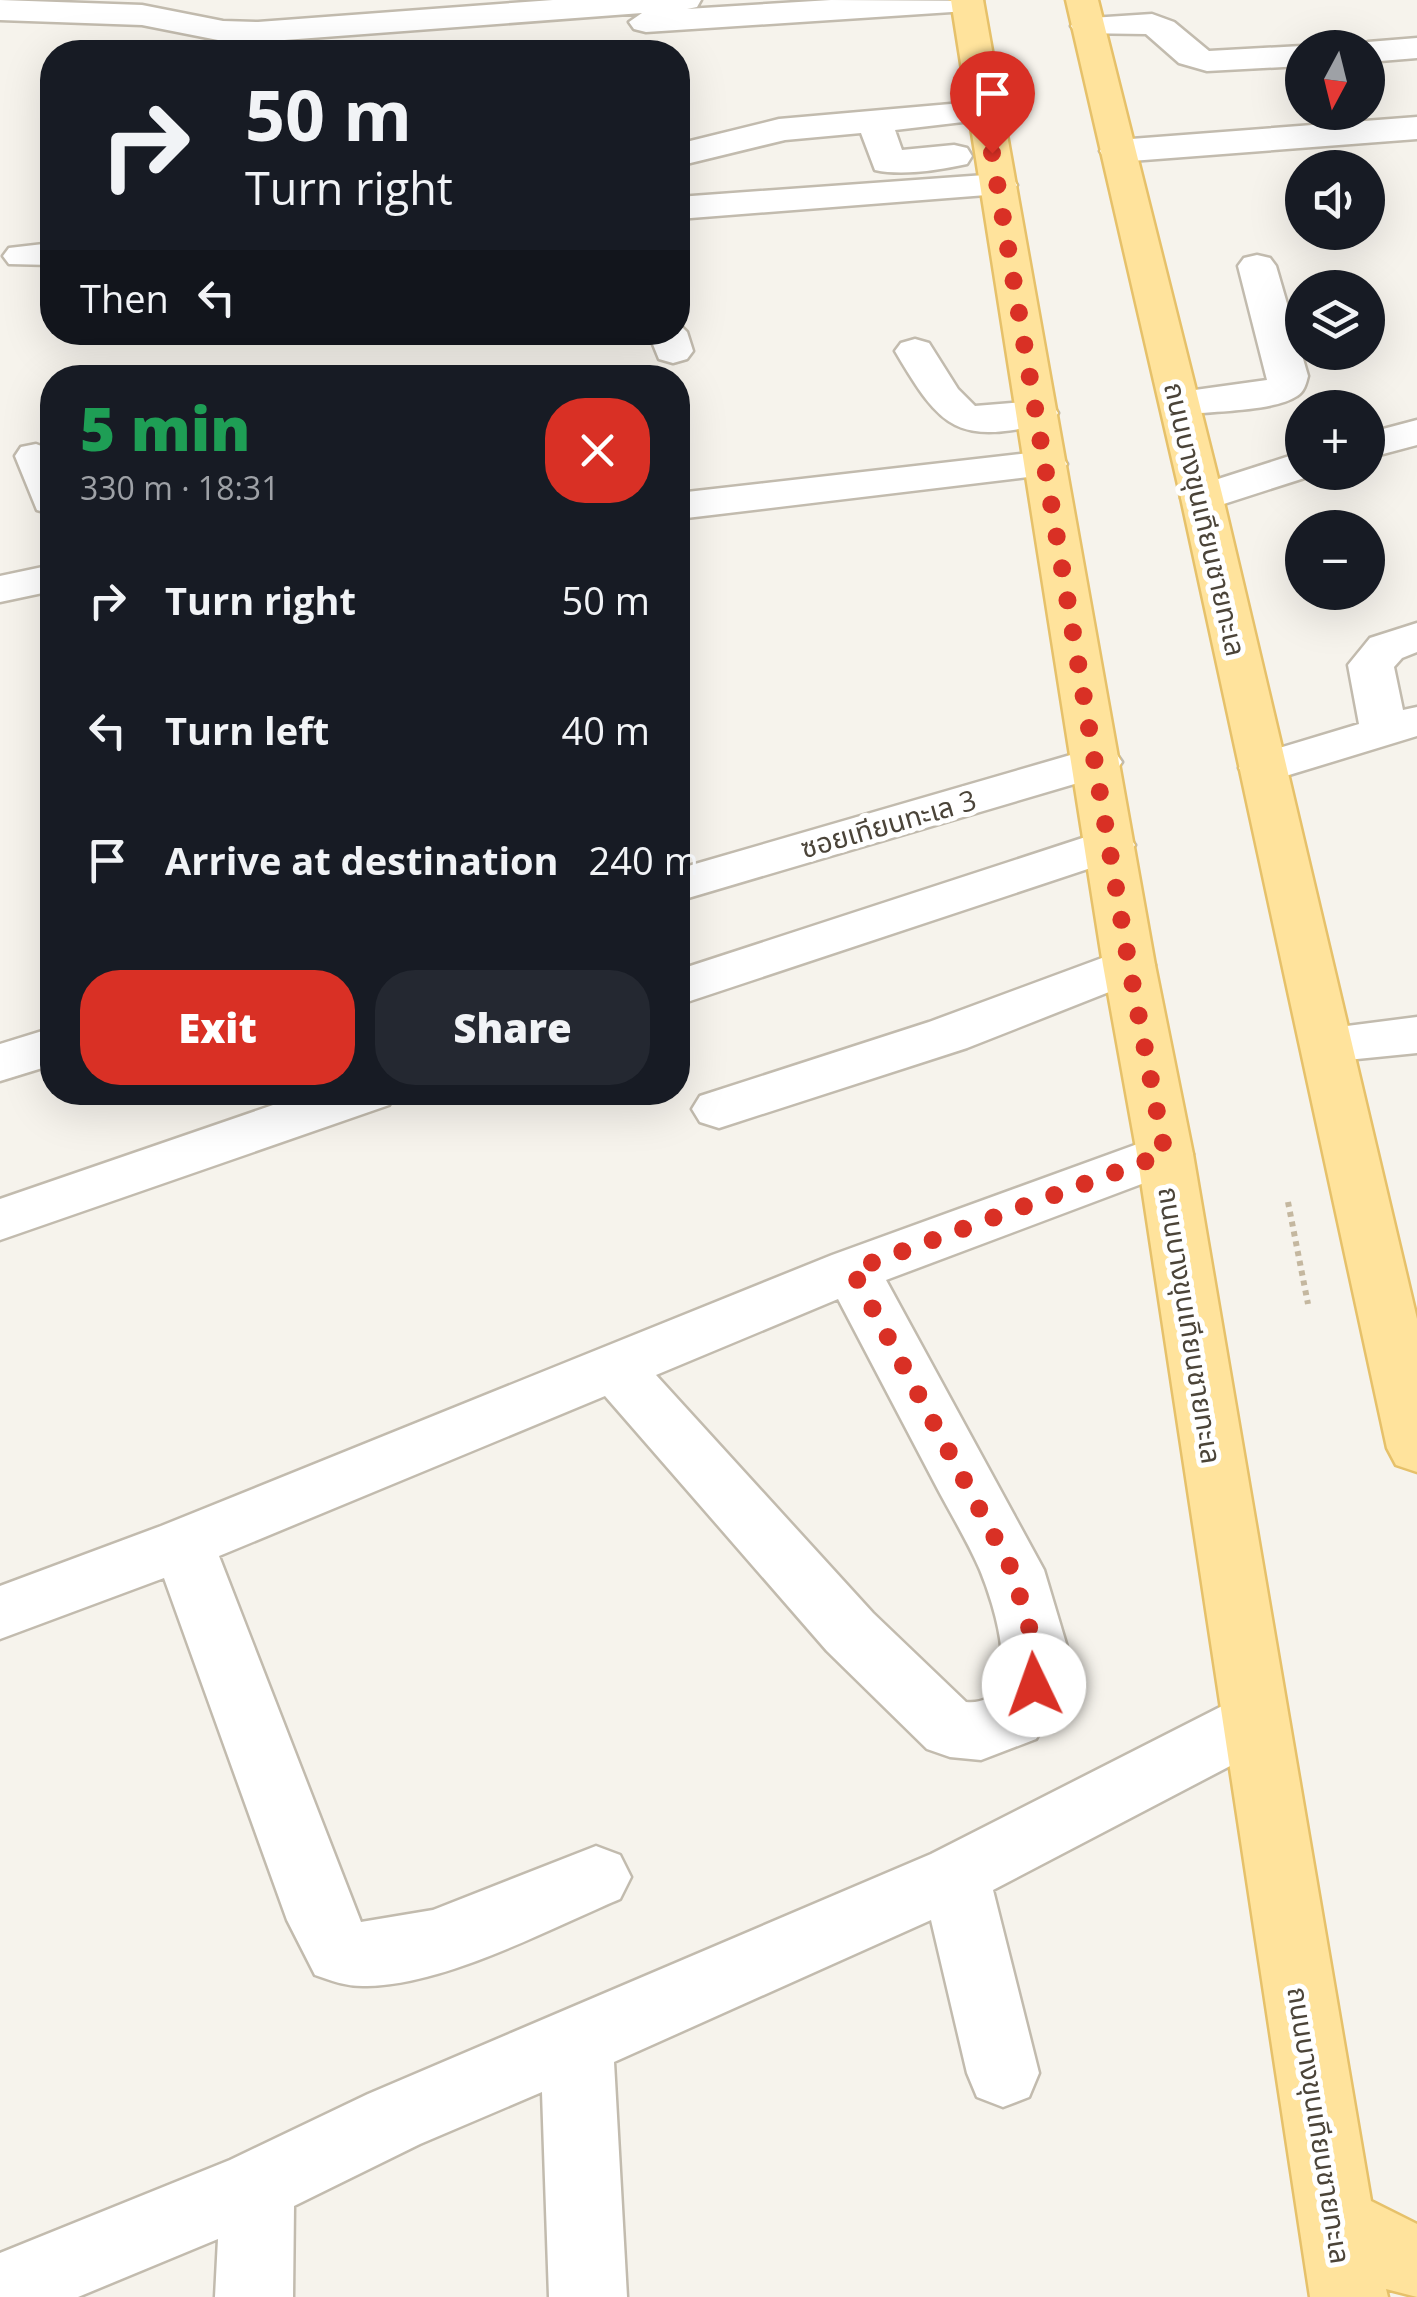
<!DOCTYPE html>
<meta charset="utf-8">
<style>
body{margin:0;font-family:"Open Sans","Noto Sans Thai",sans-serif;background:#242831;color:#f1f3f6;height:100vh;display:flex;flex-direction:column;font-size:38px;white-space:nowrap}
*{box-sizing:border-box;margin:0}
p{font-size:32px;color:#9ea1a6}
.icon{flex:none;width:55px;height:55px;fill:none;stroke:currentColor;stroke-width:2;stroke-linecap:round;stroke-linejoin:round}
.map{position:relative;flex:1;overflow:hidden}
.panel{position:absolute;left:40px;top:365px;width:650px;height:740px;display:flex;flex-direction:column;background:#171b24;border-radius:40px;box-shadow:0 10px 40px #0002}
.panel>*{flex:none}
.hud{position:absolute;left:40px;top:40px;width:650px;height:305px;border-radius:40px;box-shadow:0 10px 40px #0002;background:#171b24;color:#f1f3f6;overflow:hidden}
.needle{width:65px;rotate:187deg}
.fabs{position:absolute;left:1285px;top:30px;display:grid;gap:20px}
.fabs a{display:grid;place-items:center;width:100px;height:100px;border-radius:50%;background:#171b24;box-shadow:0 10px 40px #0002;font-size:50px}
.pin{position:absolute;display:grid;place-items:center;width:85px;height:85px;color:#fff;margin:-102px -42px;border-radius:50% 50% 50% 0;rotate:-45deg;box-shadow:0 0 10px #0007}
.pin .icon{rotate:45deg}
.me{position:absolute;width:110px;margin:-55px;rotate:357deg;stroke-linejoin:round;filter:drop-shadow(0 0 8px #0008)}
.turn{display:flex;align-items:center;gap:35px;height:210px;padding:0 40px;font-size:45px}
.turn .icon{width:130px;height:130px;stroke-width:2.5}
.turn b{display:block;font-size:70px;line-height:85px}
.then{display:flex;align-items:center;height:95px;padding:0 40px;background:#0003;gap:20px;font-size:38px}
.round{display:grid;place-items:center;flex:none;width:105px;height:105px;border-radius:40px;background:#242831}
.headline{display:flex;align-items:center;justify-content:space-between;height:170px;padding:0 40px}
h1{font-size:60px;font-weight:800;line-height:75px;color:#1e9e55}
.button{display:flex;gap:20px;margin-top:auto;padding:20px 40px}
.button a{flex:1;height:115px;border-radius:40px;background:#d93025;color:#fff;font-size:40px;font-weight:800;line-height:115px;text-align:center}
.button a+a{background:#242831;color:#f1f3f6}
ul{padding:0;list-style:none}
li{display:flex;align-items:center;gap:30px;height:130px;padding:0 40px}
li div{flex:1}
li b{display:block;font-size:38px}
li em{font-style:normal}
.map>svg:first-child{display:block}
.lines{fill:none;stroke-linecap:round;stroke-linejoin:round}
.minor-casing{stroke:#c2bbae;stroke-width:5}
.major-casing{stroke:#e6c16a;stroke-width:5}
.path{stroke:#c4b79f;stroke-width:6;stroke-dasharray:5 5;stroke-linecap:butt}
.minor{fill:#fff;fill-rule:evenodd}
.major{fill:#ffe39c;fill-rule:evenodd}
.route{stroke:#d93025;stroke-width:18;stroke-dasharray:0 32.4}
.labels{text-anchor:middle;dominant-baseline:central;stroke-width:10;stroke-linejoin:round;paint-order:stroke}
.street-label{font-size:28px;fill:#4b4439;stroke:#fff}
</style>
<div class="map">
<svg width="1417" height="2297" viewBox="0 0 1417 2297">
<rect width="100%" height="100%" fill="#f6f3ec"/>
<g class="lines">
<!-- minor casing -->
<g class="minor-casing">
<path id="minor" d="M0,0L142,5L223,21L258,22L553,0H701L697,7L687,9L831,0L983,1L979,8L967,11L646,32L634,29L629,22L642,13L258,42L223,41L142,25L0,20Z
M1152,14L1174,22L1209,51L1302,46L1309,48H1302V66L1207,71L1179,63L1146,34L1076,33L1071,26L1076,19Z
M1417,38V58L1368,62V48H1354L1368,42Z
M985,101L997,104L1002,111L997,118L895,130L902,150L954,145L967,148L972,156L967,164C940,170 902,176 875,170L861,133L785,140L678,166V144L779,119Z
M1417,117V139L1118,162L1105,159L1100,151L1105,143L1118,140Z
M999,174L1012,177L1017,185L1012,193L678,219V197Z
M52,243V265L9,264L3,256L9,248Z
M1257,255L1270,258L1276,266L1308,376C1306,384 1304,392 1297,396C1273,412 1210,411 1180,415L1166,412L1160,403L1166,394L1267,380L1238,266L1244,258Z
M678,323L687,332L693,351L687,359L673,363L659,359L648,332H678Z
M915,339L929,343L958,389L975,406L1038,401L1052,404L1058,413L1052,422C957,445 942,431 895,351L901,343Z
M1417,420V445L1368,458V433Z
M36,444L52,450V514L37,510L15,456L21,447Z
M1046,451L1061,455L1067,464L1061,473L678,519V493Z
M1302,452V472L1317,474L1202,511L1187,507L1181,498L1187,489Z
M52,565V591L0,602V576Z
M1417,623V652L1402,658L1394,667L1403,710L1417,707V736L1263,783L1246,778L1239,768L1246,758L1359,724L1348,665L1370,638Z
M1098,747L1115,752L1122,762L1115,772L678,901V869Z
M1110,829L1127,834L1135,845L1127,856L678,1005V970Z
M1129,948L1147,953L1155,965L1147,977L967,1048L719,1128L700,1122L692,1109L700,1096L929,1022Z
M1417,1017V1053L1327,1062L1308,1057L1301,1044L1308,1031Z
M52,1028V1065L0,1081V1044Z
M311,1092H397L389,1105L0,1240V1199Z
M1165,1134L1184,1140L1193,1154L1184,1168L886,1280L1044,1570L1067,1647V1685L1036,1739L981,1760L950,1757L927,1749L827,1651L605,1396L219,1556L361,1922L433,1910L596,1846L620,1855L631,1877L620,1899C549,1929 445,1985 367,1986C348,1987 332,1981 315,1975L287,1920L164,1578L0,1639V1586L161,1526L832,1255ZM838,1299C870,1360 902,1421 934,1482C949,1511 967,1540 980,1570C993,1601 1029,1708 966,1702L873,1613L656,1375Z
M1253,1694L1276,1702L1286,1722L1276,1742L993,1890L1039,2073L1029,2097L1003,2107L977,2097L967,2073L931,1920L614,2062L627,2297H549L542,2092L420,2144L294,2206L293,2297H215L218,2239L78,2297H0V2253L230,2160L368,2094L931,1854L1230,1702Z"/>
</g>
<!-- major casing -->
<g class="major-casing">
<path id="major" d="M951,0H983L1155,965L1193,1154L1371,2201L1417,2224V2297L1386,2289L1388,2297H1310L1137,1154L1103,965Z
M1066,0H1098L1223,498L1417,1319V1472L1396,1465L1387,1448L1181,498Z"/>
</g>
<!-- path -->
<path class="path" d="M1288,1202L1308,1304"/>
<!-- minor -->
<use href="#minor" class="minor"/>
<!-- major -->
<use href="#major" class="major"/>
</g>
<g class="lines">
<!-- route -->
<path class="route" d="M992,153L1129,965L1165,1154L852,1270L1012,1570L1035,1647L1034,1685"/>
</g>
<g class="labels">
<!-- street labels -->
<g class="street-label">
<text transform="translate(1206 519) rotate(77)">ถนนบางขุนเทียนชายทะเล</text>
<text transform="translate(888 823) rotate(-16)">ซอยเทียนทะเล 3</text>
<text transform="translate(1191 1325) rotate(81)">ถนนบางขุนเทียนชายทะเล</text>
<text transform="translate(1320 2125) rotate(81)">ถนนบางขุนเทียนชายทะเล</text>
</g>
</g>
</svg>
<div class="fabs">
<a><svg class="needle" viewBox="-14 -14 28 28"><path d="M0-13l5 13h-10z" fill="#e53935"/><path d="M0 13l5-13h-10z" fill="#9ea1a6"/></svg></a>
<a><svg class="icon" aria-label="sound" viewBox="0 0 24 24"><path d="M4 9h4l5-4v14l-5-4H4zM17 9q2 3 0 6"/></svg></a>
<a><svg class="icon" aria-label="layers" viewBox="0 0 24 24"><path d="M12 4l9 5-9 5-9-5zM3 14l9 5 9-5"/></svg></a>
<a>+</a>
<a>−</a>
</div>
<div class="pin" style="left:992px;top:153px;background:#d93025"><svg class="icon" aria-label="arrive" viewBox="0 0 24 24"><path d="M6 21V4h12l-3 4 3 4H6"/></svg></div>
<svg class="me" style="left:1034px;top:1685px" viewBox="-20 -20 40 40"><circle r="19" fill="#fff"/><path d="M0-13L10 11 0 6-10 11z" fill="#d93025"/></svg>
<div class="hud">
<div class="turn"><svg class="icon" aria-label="right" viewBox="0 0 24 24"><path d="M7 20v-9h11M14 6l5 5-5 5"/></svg><div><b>50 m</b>Turn right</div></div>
<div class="then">Then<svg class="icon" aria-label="left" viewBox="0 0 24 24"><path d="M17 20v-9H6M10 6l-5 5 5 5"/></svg></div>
</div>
<section class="panel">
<div class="headline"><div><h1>5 min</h1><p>330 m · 18:31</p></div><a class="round" style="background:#d93025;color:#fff"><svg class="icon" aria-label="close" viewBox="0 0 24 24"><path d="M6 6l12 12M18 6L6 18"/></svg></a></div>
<ul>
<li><svg class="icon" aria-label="right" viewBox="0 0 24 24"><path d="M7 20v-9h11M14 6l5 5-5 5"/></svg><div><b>Turn right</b></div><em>50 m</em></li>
<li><svg class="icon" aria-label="left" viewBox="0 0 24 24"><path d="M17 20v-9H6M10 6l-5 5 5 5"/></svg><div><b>Turn left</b></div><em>40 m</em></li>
<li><svg class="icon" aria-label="arrive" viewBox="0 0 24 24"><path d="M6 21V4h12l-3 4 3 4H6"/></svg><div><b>Arrive at destination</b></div><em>240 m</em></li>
</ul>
<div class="button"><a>Exit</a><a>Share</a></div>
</section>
</div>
